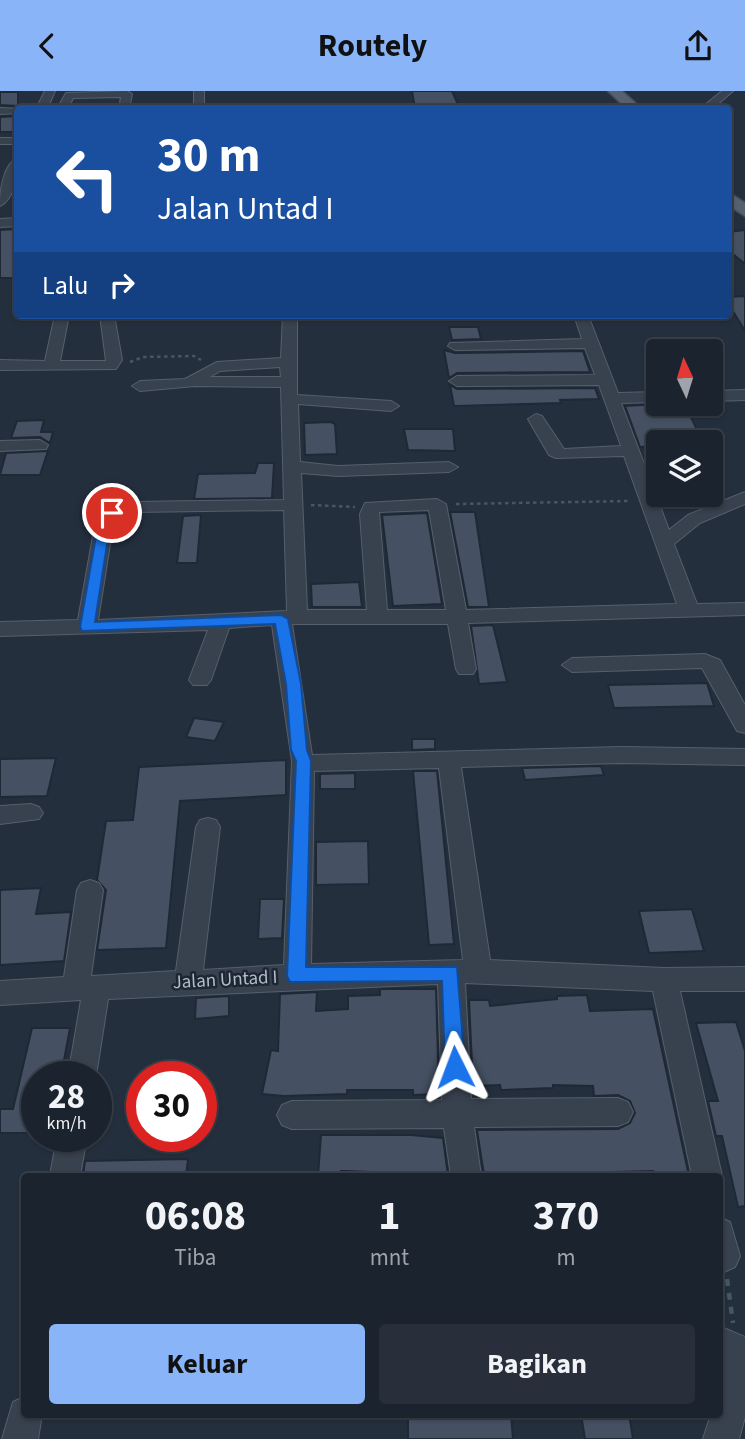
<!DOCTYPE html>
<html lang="id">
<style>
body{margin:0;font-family:"Source Sans 3",sans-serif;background:#282f3a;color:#f1f3f6;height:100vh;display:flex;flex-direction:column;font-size:26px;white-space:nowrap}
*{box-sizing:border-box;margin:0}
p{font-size:23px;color:#a0a4aa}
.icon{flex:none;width:38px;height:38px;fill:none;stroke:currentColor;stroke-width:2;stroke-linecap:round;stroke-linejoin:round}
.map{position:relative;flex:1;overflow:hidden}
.panel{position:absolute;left:21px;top:1082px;width:702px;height:245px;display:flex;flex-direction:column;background:#1b232e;border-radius:7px;box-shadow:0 2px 5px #0004,0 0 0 2px #39404a}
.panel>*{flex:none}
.banner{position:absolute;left:14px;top:14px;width:718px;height:214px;border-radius:7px;box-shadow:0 2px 5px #0004,0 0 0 2px #39404a;background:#1a4fa0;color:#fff;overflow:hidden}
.needle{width:46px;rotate:356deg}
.buttons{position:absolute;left:646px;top:248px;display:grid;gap:14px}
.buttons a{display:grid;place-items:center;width:77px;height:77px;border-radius:7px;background:#1b232e;box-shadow:0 2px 5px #0004,0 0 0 2px #39404a;font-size:35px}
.speed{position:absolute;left:21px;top:970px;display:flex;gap:14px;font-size:35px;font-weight:700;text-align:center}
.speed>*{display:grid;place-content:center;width:91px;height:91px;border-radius:50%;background:#1b232e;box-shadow:0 2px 5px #0004,0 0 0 2px #39404a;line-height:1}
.speed small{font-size:18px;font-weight:400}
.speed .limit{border:10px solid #d22;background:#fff;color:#111}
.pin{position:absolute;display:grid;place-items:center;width:60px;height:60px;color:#fff;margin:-30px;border:4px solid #fff;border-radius:50%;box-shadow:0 2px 7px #0007}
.me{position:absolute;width:77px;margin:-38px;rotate:357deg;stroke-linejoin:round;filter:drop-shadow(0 0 5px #0008)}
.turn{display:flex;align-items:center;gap:24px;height:147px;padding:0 28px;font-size:32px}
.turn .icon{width:91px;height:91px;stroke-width:2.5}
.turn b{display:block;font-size:49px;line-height:60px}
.then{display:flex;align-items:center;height:66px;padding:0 28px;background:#0003;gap:14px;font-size:26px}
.eta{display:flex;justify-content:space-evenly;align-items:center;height:119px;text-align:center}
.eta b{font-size:42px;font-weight:700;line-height:49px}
.button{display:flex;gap:14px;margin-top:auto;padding:14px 28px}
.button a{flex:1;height:80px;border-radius:7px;background:#8ab4f8;color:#111;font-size:28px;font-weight:700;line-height:80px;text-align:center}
.button a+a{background:#282f3a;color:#f1f3f6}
header{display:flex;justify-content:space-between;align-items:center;height:91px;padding:0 28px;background:#8ab4f8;color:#111;font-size:32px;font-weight:700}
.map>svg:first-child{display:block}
.building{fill:#455162;stroke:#1f2835;stroke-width:2}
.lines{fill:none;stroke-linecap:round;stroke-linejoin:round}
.minor-casing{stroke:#565f6c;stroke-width:2}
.major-casing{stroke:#414a57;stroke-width:3}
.path-far1{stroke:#44595c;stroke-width:2.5;stroke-dasharray:3.5 3.5;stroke-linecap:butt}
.path{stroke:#44595c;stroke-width:4.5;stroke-dasharray:7 7;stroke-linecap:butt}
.minor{fill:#38414e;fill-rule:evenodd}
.major{fill:#56606e;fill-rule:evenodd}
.route{fill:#1a73e8;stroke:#114b97;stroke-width:2}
.labels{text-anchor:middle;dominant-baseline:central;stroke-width:5;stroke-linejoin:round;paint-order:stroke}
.street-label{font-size:19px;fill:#b4bcc9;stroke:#1d2633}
</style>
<header><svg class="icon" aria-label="back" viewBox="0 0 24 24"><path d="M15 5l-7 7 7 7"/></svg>Routely<svg class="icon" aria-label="share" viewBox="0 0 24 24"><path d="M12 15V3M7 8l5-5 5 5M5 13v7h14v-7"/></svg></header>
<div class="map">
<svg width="745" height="1348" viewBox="0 0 745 1348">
<rect width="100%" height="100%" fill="#242f3e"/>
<!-- building -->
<path class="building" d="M412,0H452L460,18H415Z
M0,1H18V15L0,14Z
M18,25V41H0V26Z
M18,138V187H0V139Z
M745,139V173L728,159V141Z
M745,205V240L728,212V206Z
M449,236H478L481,248L452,249Z
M444,259L455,262L583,260L590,281L457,282L449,287Z
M450,294L457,298L595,297L599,308L560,309L561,312L454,315Z
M659,313H685L703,352H658V355L640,356L625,315Z
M44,329L41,341H53L50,352L40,346L11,347L17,330Z
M331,331L335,333L337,363L305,364L304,332Z
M404,338H453L455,360L408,359Z
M48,360L40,384H0L6,362Z
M258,372H274L272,407L194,408L198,383L255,382Z
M450,421H475L489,516H468Z
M427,422L442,513L393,515L382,424Z
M201,424L197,472H177L183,425Z
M359,491L362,516H312L311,493Z
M493,534L507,591L479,593L471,535Z
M707,592L714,615L614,617L608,594Z
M194,627L224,631L215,650L186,646Z
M412,648H435V658L412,659Z
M56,667L47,705L0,706V668Z
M286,669V704L180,710L166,857L97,859L106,799L97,789L106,730L133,729L139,676Z
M601,675L604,684L525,689L522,677Z
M413,680H437L454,853L429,854Z
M355,682V698H320V683Z
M368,750L369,793L316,794V751Z
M41,797L36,823L71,821L64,870L0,874V799Z
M260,808H284L282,847L258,848Z
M692,818L704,860L649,862L639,820Z
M380,898H436L439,1003L413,1004V999H347V1003L284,1005L262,1003L271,959L278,960L280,903L317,901L316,920L348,918V905L380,904Z
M587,904L590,920L653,918L689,1085H654L653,1080L484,1084L477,1039L618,1038L630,1032L635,1022L630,1010L618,1004L594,1005L593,995L553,994V997L501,999L500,994L473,995L469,909H489L490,915L557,908V905Z
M229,905V925L195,928L196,907Z
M736,931L745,960V1115L738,1116L722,1045H716L708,1010H718L696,932Z
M32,937H70L61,985H37V1042H0V1018H13Z
M321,1044H411L443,1047L448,1084L346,1080H341V1085H318Z
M188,1068L186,1085H83L85,1070Z
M408,1323H511L513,1348H408Z
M581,1323H629L633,1348H585Z"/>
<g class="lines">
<!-- minor casing -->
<g class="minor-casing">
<path id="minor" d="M45,0H55L47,18H36Z
M127,0L132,3L129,18H119L121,6L73,7L68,18H57L66,2Z
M194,0H204V18H194Z
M722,0H733L712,18H700Z
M0,17L22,18H18V22L0,23Z
M0,47H18V53H0Z
M18,66C18,81 15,108 0,115C0,99 3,74 18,66Z
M18,127V135L0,136V128Z
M55,224H69L60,270H106L100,224H114L122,269L116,278L0,279V269L45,270Z
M283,224H297V304L391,310L399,315L391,320L298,313L300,371L338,375L449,371L458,376L449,381L338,385L301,382L307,519H367L360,423L365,412L437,408L446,413L466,519L677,513L624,365L556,367L549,364L528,328L536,323L542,325L564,358L621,355L599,294L457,295L449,290L457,285L595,284L585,257L455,259L448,255L450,252L582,248L574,224H588L618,302L658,301V311L621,312L669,439L688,424L745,401V413L700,432L674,453L697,513L745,512V524L468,532L476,578L473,583H459L456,578L448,533H292L312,664L622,656L745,658V674L622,672L461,676L490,869L664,877L745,876V900H680L722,1085L719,1092V1085H692L653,900L465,892L471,1008L618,1007L628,1011L633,1021L628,1031L618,1035L474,1036L481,1085H451L444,1037L292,1038L282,1034L277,1024L282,1014L292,1010L442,1009L438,893L108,908L96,985H68L81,909L0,914V890L64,886L77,799L81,792L90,789L99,792L103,799L91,885L176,880L196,736L200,729L208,727L216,729L220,736L203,879L284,874L292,670L272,534L229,537L211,589L207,594H193L189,589L208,539L0,545V531L78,529L95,434L106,418L130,411L284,409L281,296L195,295L140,300L132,295L140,290L185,288L217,271L281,267ZM280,276L281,286H210L220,280ZM284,419L287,520L98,529L113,434L119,426L132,421ZM429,419L446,519H387L379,421ZM439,677L463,869L311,873L314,680Z
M745,299V309L710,310V300Z
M40,349L48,354L46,358L0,360V350Z
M705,563L720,569L745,614V642L737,640L702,577L572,581L562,574L572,567Z
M31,713L39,716L43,722L39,728L0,733V715Z
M57,1045H87L80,1085H50Z
M719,1126L730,1131L740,1165L735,1176L724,1181L719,1179Z
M719,1235L745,1246V1326L739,1348H703L711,1323H719Z
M24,1306V1323H42L38,1348H2L13,1311Z"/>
</g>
<!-- major casing -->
<g class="major-casing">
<path id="major" d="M608,0H622L642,18H627Z
M728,101L745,112V125L728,114Z"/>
</g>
<!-- path-far1 -->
<path class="path-far1" d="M130,271L143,266L194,265L201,269
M456,413L630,410
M311,414L355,416"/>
<!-- path -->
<path class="path" d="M727,1188L733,1232"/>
<!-- minor -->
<use href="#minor" class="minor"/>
<!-- major -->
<use href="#major" class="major"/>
</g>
<!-- route -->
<path class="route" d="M108,419L118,422L110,434L95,531L281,524L288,528L301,593L307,659L311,670L306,876H457L465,976L462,982L455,985L448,982L445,976L442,890L290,891L287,885L296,670L291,659L286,593L275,533L82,540L80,536L98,434Z"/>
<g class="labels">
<!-- street labels -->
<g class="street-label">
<text transform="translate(225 889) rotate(-3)">Jalan Untad I</text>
</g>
</g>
</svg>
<div class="buttons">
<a><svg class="needle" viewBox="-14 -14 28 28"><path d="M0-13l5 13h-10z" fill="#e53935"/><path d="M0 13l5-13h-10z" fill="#a0a4aa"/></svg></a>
<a><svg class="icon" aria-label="layers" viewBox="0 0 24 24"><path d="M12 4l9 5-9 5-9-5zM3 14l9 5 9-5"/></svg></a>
</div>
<div class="speed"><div>28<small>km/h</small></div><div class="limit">30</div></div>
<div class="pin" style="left:112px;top:422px;background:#d93025"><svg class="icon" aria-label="arrive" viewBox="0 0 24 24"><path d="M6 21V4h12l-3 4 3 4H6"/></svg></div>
<svg class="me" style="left:455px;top:976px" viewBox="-20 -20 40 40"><path d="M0-17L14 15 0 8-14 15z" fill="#1a73e8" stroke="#fff" stroke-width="4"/></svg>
<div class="banner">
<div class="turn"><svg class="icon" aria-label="left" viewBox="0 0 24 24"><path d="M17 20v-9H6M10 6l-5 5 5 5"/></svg><div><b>30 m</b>Jalan Untad I</div></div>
<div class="then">Lalu<svg class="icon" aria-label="right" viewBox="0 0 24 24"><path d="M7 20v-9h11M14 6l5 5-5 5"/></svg></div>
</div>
<section class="panel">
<div class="eta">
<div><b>06:08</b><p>Tiba</p></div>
<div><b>1</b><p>mnt</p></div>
<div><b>370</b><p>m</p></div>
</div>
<div class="button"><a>Keluar</a><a>Bagikan</a></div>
</section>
</div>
